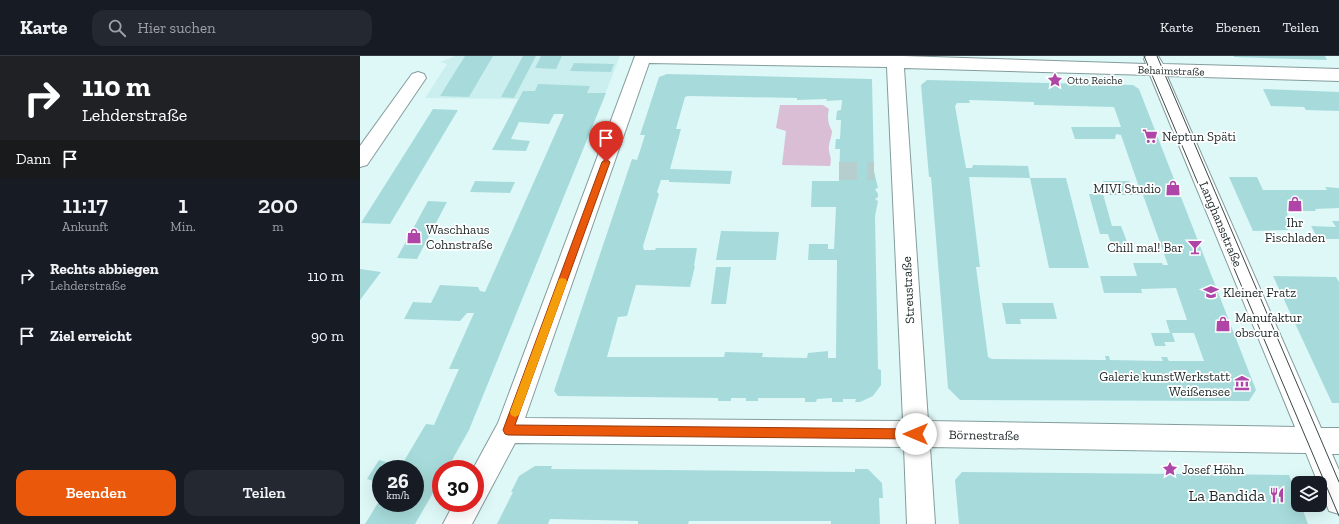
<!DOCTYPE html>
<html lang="de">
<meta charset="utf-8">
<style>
body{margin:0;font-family:"Zilla Slab",serif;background:#242831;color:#f1f3f6;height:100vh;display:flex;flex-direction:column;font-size:15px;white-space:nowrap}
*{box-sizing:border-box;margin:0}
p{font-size:13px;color:#9ea1a6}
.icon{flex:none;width:22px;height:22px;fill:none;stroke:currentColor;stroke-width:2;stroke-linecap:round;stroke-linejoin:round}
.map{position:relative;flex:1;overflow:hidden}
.side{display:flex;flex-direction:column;background:#171b24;width:360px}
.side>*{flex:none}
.banner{background:#202124;color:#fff;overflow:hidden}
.buttons{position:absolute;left:931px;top:420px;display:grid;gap:8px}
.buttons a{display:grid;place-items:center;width:36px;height:36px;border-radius:8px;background:#171b24;box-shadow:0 4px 16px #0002;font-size:20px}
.speed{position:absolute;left:12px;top:404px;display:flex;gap:8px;font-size:20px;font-weight:700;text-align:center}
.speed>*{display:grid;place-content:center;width:52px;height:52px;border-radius:50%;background:#171b24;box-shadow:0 4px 16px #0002;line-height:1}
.speed small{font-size:10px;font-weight:400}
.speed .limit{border:6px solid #d22;background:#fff;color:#111}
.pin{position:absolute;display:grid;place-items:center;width:34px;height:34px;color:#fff;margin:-41px -17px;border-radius:50% 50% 50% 0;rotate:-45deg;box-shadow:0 0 4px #0007}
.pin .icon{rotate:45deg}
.me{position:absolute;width:44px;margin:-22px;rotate:270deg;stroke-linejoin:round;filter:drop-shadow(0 0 3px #0008)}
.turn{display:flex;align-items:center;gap:14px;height:84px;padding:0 16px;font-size:18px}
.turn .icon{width:52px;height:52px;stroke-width:2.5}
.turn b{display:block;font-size:28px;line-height:34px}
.then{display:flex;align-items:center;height:38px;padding:0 16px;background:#0003;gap:8px;font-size:15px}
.eta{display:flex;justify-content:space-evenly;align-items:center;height:68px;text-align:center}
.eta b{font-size:24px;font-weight:600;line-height:28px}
.primary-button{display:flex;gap:8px;margin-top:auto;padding:8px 16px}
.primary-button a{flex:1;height:46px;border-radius:12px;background:#ea580c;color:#fff;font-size:16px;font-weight:600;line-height:46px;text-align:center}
.primary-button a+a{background:#242831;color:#f1f3f6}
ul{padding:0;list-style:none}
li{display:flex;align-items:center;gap:12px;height:60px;padding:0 16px}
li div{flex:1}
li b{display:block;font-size:15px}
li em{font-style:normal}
header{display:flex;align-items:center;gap:24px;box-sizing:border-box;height:56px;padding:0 20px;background:#171b24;border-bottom:1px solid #363941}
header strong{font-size:19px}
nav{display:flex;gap:22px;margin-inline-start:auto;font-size:14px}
.search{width:280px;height:36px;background:#242831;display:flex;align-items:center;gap:10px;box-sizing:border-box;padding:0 14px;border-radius:12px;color:#9ea1a6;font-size:15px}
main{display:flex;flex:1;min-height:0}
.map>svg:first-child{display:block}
.built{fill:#cbefef}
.green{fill:#dabed6}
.building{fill:#a7dbdb;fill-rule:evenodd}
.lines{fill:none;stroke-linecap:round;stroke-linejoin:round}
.minor-tunnel{stroke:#b7cece;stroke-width:18;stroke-dasharray:18 10;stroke-linecap:butt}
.minor-casing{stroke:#849c9c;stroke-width:2}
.minor{fill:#fff;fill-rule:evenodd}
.tram{stroke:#3b4848;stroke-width:1}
.route{fill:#ea580c;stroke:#983908}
.slow{fill:#f59e0b}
.labels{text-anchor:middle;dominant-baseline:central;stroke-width:3.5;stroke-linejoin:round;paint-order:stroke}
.far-street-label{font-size:11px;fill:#1c2626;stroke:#fff}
.far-poi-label{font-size:11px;fill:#1c2626;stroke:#fff;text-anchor:start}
.poi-label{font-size:13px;fill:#1c2626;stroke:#fff;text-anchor:start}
.street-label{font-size:13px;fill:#1c2626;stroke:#fff}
.near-poi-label{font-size:16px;fill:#1c2626;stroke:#fff;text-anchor:end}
</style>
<header>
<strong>Karte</strong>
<div class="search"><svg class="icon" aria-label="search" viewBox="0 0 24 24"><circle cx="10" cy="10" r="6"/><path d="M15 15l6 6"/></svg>Hier suchen</div>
<nav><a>Karte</a><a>Ebenen</a><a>Teilen</a></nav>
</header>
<main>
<section class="side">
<div class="banner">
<div class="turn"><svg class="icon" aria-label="right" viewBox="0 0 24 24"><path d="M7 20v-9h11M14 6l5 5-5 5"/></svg><div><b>110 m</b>Lehderstraße</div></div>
<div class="then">Dann<svg class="icon" aria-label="arrive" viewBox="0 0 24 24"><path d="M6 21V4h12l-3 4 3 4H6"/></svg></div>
</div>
<div class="eta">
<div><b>11:17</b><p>Ankunft</p></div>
<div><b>1</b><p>Min.</p></div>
<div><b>200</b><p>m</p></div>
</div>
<ul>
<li><svg class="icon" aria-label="right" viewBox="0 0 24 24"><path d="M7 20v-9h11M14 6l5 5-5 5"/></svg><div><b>Rechts abbiegen</b><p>Lehderstraße</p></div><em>110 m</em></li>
<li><svg class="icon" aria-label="arrive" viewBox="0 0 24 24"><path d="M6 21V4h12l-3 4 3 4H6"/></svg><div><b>Ziel erreicht</b></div><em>90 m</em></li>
</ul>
<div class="primary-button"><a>Beenden</a><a>Teilen</a></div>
</section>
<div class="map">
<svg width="979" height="468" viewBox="0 0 979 468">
<rect width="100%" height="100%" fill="#def8f8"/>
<!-- built -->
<path class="built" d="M95,0H260L237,59L151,56L158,43L65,42L87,8L80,6Z"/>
<!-- green -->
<path class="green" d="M420,49H463L469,53C467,61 468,68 472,75C472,81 468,87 469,94C470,101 472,103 470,110L422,109L426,75L416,72Z"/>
<!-- building -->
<path class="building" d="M105,0H133L109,41L80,40Z
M163,0H176L154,42L141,41Z
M181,0H202L196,13L175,12Z
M874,0H965L967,4L874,1Z
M214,7L254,8L251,16L210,15Z
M307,18L512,23L514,115L518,132L515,133L518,138V141L515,143L518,145L515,160L518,313L521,314V329L513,340L500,346H495L496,343H483V346H472V342L457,343L456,346H445V342H398V345H386V342H371V345H358V342L198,340L194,335L272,103L277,104L285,79H280L299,21ZM328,40L437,42V44L467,43L466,45L482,44L481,54L477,55L476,64H481L480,83H476L475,93H480L479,125H452L451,151H476L474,193H468V188H449L448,204H477L476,302H468V295L448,297L447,302L402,301L403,297L365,296L364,301H247L258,261L267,260L276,229L330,231L335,210H334L337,192H296L295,194H284L283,190L299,138L297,136L301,124H309V126L370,128L372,115L310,113L321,73H316L325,41Z
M567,24L773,29L779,33L896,334L889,345L600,344L588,332L571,121H569L561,29ZM609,44L674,46V49L754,51L761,71H711L715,83H755L756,78L761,79L779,131H774L769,125H743L747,139H783L808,209H803L802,207H773L777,220H740L744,237H782L781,233L816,232L827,264H806L810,277H791L795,290H806L804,286H815L812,277H834L844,305H809L807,301H801L803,305L750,304L749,300H745L746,304L632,303L628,301L616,211H620L609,121L670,122L668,110L613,109L612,112H606L595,50L597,47H610Z
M178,28L230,30L227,37H246L109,374L87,413H81V423L55,468H5L21,442V447H55V413H21V427L7,423L19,404L41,410L66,368L74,369L99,313H89L114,257H107L100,265L44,263L53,246L71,247L80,229L118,231L120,235L125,236L204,58H194L189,68L159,66L151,83L170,85L166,95L132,94L163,35H175Z
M903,33L979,36V55L946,54L944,51L911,50Z
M73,53L98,54L30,168L1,167Z
M869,121H897L903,134H967L965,131L979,132V152L955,153L956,155H929L927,159L933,169H926L928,174L893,175Z
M670,122H706L729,212H689Z
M115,125L155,126L150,137L110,136Z
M729,138H743L752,170H761L769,191H752L748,178H740Z
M68,145L87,146L57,203L37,202Z
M972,165H979V183H958L951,170L976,171Z
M361,175L419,176L416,204H356Z
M356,211H371L366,248H351Z
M0,213L21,216L0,244Z
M913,220L976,221L979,226V347H972Z
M642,247H693L697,263H660L661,268H646Z
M175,410H192L191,413L307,414L495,416V413H508L522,427L523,442H519L520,468H471V465H329L328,468H278V465L190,463L188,468H137L153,436H151L159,420Z
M602,416L929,419L938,442V449H941L948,468H599L595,424Z"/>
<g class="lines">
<!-- minor-tunnel -->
<path class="minor-tunnel" d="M479,115H514"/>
<!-- minor casing -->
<g class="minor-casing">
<path id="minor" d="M275,0H543L786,8L784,3L786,0H798L803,8L979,13V25L807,20L961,372H979V398H972L979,414V458L969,455L960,432V427H958L946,397L570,391L575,468H547L544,391L155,387L112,468H83L94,447H115V413H113L138,367ZM289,7L527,11L543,365L165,362ZM544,12L790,19L935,371L568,365Z
M58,16L64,18L66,22L7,109L0,111V90L52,18Z"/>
</g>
<!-- minor -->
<use href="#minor" class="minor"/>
<!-- tram -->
<path class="tram" d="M784,0L979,460
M797,0L979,426"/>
</g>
<!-- route -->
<path class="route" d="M246,103L250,106L155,369L556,373L560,374L561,378L560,382L556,383L148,379L145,378L143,374L242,106Z"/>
<!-- slow -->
<path class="slow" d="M202,222L206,223L207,226L160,356L159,359L155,361L151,359L150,356L198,226L199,223Z"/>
<!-- icons -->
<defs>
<g id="sight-bare" transform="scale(1.2)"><path d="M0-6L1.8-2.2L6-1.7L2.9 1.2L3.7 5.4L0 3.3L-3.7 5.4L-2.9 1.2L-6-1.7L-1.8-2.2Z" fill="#ae45a7" stroke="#fff" stroke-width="2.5" paint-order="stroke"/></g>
<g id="supermarket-bare" transform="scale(1.2)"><path d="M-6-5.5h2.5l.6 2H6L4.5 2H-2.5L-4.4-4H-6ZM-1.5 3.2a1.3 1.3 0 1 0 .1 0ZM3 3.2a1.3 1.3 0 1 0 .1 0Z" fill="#ae45a7" stroke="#fff" stroke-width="2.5" paint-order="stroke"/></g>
<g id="shop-bare" transform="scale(1.2)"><path d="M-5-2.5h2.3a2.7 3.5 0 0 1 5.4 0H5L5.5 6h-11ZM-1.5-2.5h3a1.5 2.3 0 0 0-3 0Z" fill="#ae45a7" stroke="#fff" stroke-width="2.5" paint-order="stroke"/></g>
<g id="bar-bare" transform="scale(1.2)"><path d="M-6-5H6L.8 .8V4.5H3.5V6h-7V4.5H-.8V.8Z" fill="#ae45a7" stroke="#fff" stroke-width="2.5" paint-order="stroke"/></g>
<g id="school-bare" transform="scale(1.2)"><path d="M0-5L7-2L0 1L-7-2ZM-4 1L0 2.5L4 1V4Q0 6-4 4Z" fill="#ae45a7" stroke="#fff" stroke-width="2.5" paint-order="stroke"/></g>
<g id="museum-bare" transform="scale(1.2)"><path d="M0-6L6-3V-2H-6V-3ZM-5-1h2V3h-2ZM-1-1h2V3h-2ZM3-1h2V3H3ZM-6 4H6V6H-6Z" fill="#ae45a7" stroke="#fff" stroke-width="2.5" paint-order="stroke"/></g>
<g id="restaurant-bare" transform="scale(1.2)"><path d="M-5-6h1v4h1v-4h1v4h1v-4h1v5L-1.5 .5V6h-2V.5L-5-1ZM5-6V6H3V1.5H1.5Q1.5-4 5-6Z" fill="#ae45a7" stroke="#fff" stroke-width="2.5" paint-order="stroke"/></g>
</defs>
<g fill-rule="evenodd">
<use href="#sight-bare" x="695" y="24"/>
<use href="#supermarket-bare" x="790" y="80"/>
<use href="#shop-bare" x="813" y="132"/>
<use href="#shop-bare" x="935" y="148"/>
<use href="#shop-bare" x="54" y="180"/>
<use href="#bar-bare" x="835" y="191"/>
<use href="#school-bare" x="851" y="236"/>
<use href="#shop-bare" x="863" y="268"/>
<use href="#museum-bare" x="882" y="327"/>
<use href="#sight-bare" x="810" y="413"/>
<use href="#restaurant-bare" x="917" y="439"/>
</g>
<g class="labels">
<!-- far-street labels -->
<g class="far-street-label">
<text transform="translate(811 15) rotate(2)">Behaimstraße</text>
</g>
<!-- far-poi labels -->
<g class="far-poi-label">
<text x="707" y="24">Otto Reiche</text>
</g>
<!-- poi labels -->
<g class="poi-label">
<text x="802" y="80">Neptun Späti</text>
<text x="801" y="132" text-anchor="end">MIVI Studio</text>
<text x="935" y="166" text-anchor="middle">Ihr<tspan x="935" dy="15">Fischladen</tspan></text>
<text x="66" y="173">Waschhaus<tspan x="66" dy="15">Cohnstraße</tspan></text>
<text x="823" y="191" text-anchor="end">Chill mal! Bar</text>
<text x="863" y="236">Kleiner Fratz</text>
<text x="875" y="261">Manufaktur<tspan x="875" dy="15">obscura</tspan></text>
<text x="870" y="320" text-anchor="end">Galerie kunstWerkstatt<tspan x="870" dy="15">Weißensee</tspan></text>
<text x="822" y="413">Josef Höhn</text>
</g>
<!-- street labels -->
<g class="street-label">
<text transform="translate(861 168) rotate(67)">Langhansstraße</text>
<text transform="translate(548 234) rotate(-93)">Streustraße</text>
<text transform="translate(624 379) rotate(1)">Börnestraße</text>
</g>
<!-- near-poi labels -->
<g class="near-poi-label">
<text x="905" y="439">La Bandida</text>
</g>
</g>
</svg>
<div class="buttons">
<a><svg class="icon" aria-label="layers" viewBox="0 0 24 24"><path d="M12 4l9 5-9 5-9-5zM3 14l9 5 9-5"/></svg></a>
</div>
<div class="speed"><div>26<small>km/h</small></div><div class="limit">30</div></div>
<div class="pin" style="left:246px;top:106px;background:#d93025"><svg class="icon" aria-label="arrive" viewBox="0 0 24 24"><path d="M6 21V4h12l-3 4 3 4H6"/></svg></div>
<svg class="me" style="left:556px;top:378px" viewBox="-20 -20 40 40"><circle r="19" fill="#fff"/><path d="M0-13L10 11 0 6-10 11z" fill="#ea580c"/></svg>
</div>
</main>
